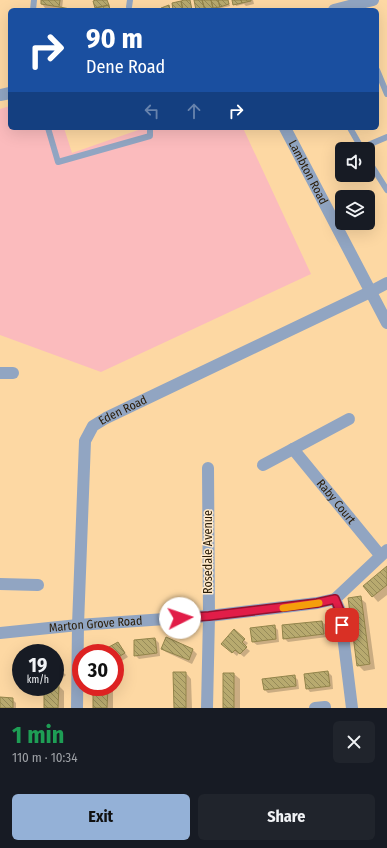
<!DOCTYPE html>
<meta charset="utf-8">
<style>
body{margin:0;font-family:"Fira Sans Condensed",sans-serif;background:#20242c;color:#f1f3f6;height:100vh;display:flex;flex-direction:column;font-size:15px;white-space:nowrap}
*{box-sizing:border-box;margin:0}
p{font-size:13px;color:#9ea1a6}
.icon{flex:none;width:22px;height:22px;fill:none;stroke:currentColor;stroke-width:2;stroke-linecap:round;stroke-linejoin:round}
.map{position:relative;height:708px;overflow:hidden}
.details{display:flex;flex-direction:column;background:#171b24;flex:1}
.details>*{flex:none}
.hud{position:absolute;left:8px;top:8px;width:371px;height:122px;border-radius:6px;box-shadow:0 4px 16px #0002;background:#1a4fa0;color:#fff;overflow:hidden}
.tools{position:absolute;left:335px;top:142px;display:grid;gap:8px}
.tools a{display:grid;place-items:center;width:40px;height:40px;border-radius:6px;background:#171b24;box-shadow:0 4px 16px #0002;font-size:20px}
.speed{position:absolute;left:12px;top:644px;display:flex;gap:8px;font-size:20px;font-weight:700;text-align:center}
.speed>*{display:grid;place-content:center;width:52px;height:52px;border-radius:50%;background:#171b24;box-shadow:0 4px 16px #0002;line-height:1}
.speed small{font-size:10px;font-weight:400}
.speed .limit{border:6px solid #d22;background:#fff;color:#111}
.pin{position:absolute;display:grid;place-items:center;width:34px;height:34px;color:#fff;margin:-17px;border-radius:8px;box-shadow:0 2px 6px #0006}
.me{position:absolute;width:44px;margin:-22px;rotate:86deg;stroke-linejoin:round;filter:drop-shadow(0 0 3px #0008)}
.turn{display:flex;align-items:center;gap:14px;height:84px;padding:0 12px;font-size:18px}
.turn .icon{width:52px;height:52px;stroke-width:2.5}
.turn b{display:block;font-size:28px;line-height:34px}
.lanes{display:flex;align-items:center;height:38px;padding:0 12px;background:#0003;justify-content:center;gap:20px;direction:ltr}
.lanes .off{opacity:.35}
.round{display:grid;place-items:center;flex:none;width:42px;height:42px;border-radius:6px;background:#20242c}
.summary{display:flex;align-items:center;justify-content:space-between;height:68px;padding:0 12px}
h1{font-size:24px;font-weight:700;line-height:30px;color:#1e9e55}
.button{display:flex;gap:8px;margin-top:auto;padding:8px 12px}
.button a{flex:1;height:46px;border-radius:6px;background:#94b1d7;color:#111;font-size:16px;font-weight:700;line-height:46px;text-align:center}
.button a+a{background:#20242c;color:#f1f3f6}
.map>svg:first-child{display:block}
.park{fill:#fbbbbd}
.shadow{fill:#0003}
.building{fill:url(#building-back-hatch);stroke:#92844a}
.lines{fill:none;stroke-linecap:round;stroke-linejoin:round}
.lane{stroke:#91a5c2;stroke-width:6}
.street{stroke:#91a5c2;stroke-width:12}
.route-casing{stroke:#92132f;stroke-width:10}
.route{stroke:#e11d48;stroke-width:7}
.slow{stroke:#f59e0b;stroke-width:7}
.labels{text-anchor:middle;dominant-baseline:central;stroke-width:3;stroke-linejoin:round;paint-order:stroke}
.street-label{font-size:12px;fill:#2a1c07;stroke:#fee8c9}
</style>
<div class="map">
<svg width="387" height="708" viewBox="0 0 387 708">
<defs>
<pattern id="building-back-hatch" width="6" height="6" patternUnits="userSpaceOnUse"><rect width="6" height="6" fill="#b8aa6f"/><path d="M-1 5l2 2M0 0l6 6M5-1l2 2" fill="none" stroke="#968a59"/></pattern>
</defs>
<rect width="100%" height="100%" fill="#fdd8a3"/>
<!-- park -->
<path class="park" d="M10,106V128H64L72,153L144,128H243L311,274L101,372L0,335V109Z"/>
<!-- shadow -->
<path class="shadow" d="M42,0H63L62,9L70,10L45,8L42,4Z
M195,0H228L230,6L213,10H197Z
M233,0H253L254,4L246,6L244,4L236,6Z
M387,568V595L378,602L364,586Z
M360,598L366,603L375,669L364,671L358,665Z
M322,622L326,625L327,637L288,642L284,638Z
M274,626L278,630L279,642L257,645L253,642Z
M155,639L159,643L160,656L139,659L135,655Z
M166,639L193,650L197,654L192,664L166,652L162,649Z
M244,640L248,643L245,647L250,651L244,657L239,653L237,656L226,647Z
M118,643L128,657L115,665V653H100Z
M55,665L66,675L57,683L55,681Z
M328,672L332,676L333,689L310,692L307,688Z
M186,673L191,679L192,708H175Z
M234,674L240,679V708H224Z
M294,676L298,680L299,689L268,693L265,690Z
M55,685H58L64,691V708H45V687H55Z
M94,687H109L113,691V708H94Z
M0,698L12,699L16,703V708H0Z"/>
<!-- building -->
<path class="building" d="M41,0H60L59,7L41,4Z
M96,0H107L109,5L95,8L93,1Z
M184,0H190L192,10H183L181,1Z
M194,0H202L205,10H196Z
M202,0H211L213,8L205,10Z
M211,0H218L220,7L213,8Z
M218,0H228L229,4L220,7Z
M232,0H241L242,3L233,5Z
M241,0H251V1L242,3Z
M181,1L183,10H173L172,3Z
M109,5L110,10H95V8Z
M169,5L170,10H161V8Z
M60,7L70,9V10H59Z
M387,566V585L372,597L363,586Z
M361,596L370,664L357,666L348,598Z
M322,621L324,634L283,639L282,625Z
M275,625L276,639L252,642L250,628Z
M234,629L245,639L242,642L247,647L240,654L235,650L232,653L221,644Z
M166,637L193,649L189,660L161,649Z
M155,638L157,653L134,656V640Z
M118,642L125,653L115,659V653H98Z
M55,663L63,670L55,678Z
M328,671L330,686L306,689L304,674Z
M173,672H186V708H174Z
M223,673H234V708H223Z
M295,675L296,686L264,690L262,679Z
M55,684H59L58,708H44V687H55Z
M93,687H108L107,708H93Z
M0,697L13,698V708H0Z"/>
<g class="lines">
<!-- lane -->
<path class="lane" d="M129,7L130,0
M33,10L34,0
M377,70L387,94
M48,128L58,162L150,136V128
M350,128L362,149
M361,148L387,137
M368,160L387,190"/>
<!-- street -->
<g class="street">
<path d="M334,10L373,0"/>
<path d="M0,95L10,93"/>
<path id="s1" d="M285,128L387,323"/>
<path d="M0,373H13"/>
<path id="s2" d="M293,449L380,555"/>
<path d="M263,465L349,419"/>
<path d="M0,584L38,585"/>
<path d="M335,599L340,611L352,708"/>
<path id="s3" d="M0,633L78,625L209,616L317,603L335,599L387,550"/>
<path id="s4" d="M77,708L78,625L85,441L93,426L106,418L370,292L387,283"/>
<path d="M207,708L209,616L208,468"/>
<path d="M315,708L325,707"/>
</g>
</g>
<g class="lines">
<!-- route casing -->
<g class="route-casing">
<path id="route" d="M180,618L209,616L317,603L335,599L340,611L342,625"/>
</g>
<!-- route -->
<use href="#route" class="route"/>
<!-- slow -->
<path class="slow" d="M283,608L319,603"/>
</g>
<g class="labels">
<!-- street labels -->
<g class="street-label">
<text stroke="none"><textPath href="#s1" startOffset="50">Lambton Road</textPath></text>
<text stroke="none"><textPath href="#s4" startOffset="318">Eden Road</textPath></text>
<text stroke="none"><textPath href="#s2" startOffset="68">Raby Court</textPath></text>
<text transform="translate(208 552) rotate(-90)">Rosedale Avenue</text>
<text stroke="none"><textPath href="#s3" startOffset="96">Marton Grove Road</textPath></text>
</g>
</g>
</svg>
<div class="tools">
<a><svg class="icon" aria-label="sound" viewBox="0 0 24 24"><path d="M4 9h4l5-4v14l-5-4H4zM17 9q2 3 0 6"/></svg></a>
<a><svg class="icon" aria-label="layers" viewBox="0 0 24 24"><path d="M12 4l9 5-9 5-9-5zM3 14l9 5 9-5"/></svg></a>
</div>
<div class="speed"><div>19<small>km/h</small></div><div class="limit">30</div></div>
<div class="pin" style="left:342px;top:625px;background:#d93025"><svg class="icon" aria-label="arrive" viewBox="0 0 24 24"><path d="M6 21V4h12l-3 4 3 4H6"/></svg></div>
<svg class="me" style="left:180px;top:618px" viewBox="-20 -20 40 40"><circle r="19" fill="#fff"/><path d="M0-13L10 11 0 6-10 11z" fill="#e11d48"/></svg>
<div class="hud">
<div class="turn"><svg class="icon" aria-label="right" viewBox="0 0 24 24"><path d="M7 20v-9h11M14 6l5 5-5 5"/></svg><div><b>90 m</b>Dene Road</div></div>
<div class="lanes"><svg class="icon off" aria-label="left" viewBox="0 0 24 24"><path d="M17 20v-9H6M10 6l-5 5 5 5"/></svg><svg class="icon off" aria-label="ahead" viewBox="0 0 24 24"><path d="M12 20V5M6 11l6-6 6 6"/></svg><svg class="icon" aria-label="right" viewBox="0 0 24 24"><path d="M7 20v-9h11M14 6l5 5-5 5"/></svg></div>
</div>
</div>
<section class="details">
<div class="summary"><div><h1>1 min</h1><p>110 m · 10:34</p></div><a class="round"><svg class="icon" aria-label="close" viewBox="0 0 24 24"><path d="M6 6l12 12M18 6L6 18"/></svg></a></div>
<div class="button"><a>Exit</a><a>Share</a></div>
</section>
